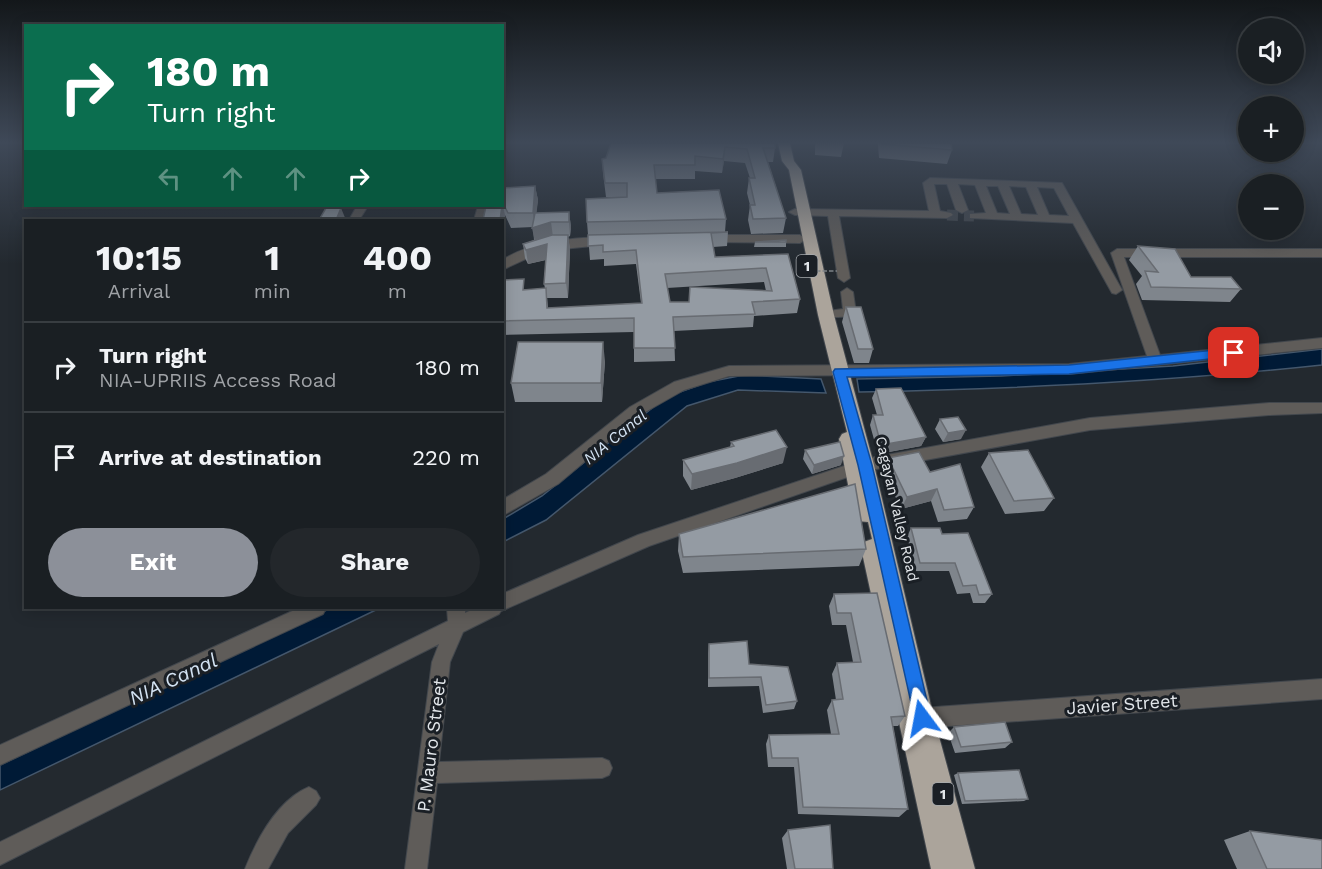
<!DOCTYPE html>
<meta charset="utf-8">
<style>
body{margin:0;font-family:"Work Sans",sans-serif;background:#23272b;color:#f1f3f6;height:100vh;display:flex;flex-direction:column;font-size:22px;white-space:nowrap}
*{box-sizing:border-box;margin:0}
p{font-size:20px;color:#9fa2a6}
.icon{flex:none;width:33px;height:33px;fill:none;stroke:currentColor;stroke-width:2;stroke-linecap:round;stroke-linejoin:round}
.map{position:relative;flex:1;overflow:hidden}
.details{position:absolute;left:24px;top:219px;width:480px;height:390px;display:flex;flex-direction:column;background:#1a1f23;border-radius:0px;box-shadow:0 3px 15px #0003,0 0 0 2px #383d41}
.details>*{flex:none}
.banner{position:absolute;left:24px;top:24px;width:480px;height:183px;border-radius:0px;box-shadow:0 3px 15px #0003,0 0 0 2px #383d41;background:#0b6e4f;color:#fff;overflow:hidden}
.fabs{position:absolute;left:1238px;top:18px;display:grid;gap:12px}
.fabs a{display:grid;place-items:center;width:66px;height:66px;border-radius:50%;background:#1a1f23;box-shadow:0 3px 15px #0003,0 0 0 2px #383d41;font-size:30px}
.pin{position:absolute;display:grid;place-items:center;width:51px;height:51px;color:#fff;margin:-26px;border-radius:12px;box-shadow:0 3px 9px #0006}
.me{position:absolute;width:66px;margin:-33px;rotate:347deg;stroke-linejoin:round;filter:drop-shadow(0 0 4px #0008)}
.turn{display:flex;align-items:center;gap:21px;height:126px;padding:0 24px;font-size:27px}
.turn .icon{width:78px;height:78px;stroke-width:2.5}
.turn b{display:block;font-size:42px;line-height:51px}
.lanes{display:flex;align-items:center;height:57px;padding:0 24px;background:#0003;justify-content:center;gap:30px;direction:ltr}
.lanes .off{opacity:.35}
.eta{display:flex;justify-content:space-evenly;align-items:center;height:102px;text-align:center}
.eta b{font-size:36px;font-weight:700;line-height:42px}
.cta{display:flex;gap:12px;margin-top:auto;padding:12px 24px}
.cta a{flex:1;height:69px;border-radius:36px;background:#8c9099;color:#fff;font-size:24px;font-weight:700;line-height:69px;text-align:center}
.cta a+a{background:#23272b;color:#f1f3f6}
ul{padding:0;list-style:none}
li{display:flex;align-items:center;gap:18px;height:90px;padding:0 24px;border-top:2px solid #383d41}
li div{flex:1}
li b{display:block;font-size:22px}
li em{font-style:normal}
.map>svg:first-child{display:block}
.water{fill:#001a36;stroke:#44576c;stroke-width:1.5}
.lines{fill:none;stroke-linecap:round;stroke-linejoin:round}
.minor-tunnel{stroke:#40454b;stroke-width:11;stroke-dasharray:11 6;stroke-linecap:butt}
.minor-casing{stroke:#42474d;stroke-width:2}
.highway-casing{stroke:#42474d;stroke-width:2}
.minor{fill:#5f5c59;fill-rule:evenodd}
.highway{fill:#aba49b;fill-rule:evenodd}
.path-bridge{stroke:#7c8186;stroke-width:1.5;stroke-dasharray:4.5 2;stroke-linecap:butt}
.wall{fill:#7f858c;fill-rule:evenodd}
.shaded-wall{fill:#686c72}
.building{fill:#949ba3;stroke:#686c72;stroke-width:1.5;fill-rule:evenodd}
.route{fill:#1a73e8;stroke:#114b97;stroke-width:1.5}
.labels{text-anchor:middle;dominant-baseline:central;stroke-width:6;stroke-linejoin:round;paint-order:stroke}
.shield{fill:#1a1f25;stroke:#a6aaaf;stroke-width:1.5}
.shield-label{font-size:14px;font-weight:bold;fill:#e2e6ea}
.street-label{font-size:15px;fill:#e2e6ea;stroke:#1a1f25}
.water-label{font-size:16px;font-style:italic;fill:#d4e3f3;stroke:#1a1f25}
.near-street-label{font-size:18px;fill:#e2e6ea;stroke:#1a1f25}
.near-water-label{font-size:20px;font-style:italic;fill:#d4e3f3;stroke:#1a1f25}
</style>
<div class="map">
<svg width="1322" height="869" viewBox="0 0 1322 869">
<rect width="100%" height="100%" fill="#23292f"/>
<!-- water -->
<path class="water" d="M1322,349V365C1166,382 1016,389 859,392L857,379L1001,376L1173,366Z
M744,375L821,379L826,393L738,390L687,406L546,520L503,542V519L542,496L666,397L708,382Z
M331,608H380L0,790V765Z"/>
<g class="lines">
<!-- minor-tunnel -->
<path class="minor-tunnel" d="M947,215L974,216"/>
<!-- minor casing -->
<g class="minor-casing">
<path id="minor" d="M930,178L1062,183L1122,290L1116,294L1112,293L1073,223L970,218V214L986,213L975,185L958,184L968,210L962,213L956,210L947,184H934L940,211L951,213L953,215L947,218L839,216L850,278L844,282L838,278L828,216L795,215L789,212L795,209L929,211L923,183ZM986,186H998L1010,214L997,213ZM1009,186L1026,187L1038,215L1021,214ZM1037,187L1054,188L1069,216L1049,215Z
M357,206H368L359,220H349Z
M478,206H489L485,220H474Z
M710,235H800L806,239L800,243L706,242V236Z
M608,237L614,241L612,244L543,251L502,270V260C535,240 571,238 608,237Z
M1117,249H1322V257H1124L1160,355L1322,338V348L1069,374L729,376L684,390L640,415L558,484L502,516V500L546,474L630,407L674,382L729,366L1069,364L1147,356L1111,253Z
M847,288L853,292L856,313L855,316L821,318L819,315L821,312L843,309L841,292Z
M1269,403H1322V413L1269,415L1090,430L865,471L649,546L501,611L499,614L463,632L450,662L439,762L602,758L609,761L612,768L609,775L602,778L437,783L427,869H405L432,662L439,644L0,865V842L448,621L447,608H465V613L476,608H502V594L638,535L865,459L1090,418Z
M299,608H326L323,614L0,765V745Z
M1322,679V699L922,728L915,725L912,718L915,711L922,708Z
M309,787L316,791L320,798L316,805L288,833L268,869H245C257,839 278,800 309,787Z"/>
</g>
<!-- highway casing -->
<g class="highway-casing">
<path id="highway" d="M778,143H790L794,161L801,170L834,315L874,465L934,718L975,869H931L861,548L864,542L872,539L868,522L857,521L854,515L839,439L842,434L847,432L818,315L789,170L782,161Z"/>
</g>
<!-- minor -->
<use href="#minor" class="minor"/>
<!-- highway -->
<use href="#highway" class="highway"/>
<!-- path-bridge -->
<path class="path-bridge" d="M803,271H837"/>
</g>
<!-- wall -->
<path class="wall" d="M611,143L775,148L773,162H768L786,218L783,233L751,234L748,220L750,205L747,193L749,178H750L745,163L724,161L722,173L695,171V179H655L657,193L726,219L725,232H728L727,246L713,247L715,257L788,254L800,299L797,313L754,316L753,327L674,331L675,361L634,362V332L502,335V280L526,290L545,288L544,284L546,260L528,264L525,258L523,244L534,240L533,227L511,228L505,215L502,239V188L535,186L538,200L536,213L569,212L571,227L570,236L568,237L570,249L568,298H547L548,308L641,303L636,264L604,266V259L590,260L587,222L616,198L606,197L603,173L602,159L606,158ZM764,282L766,291L689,302H670L667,288Z
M815,143H844L841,157L815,155Z
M878,143H951L952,150L947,164L879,158L878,146Z
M755,242H786V247H754Z
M1138,246L1191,277L1241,289L1230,302L1142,300L1136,284L1142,276L1129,260Z
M846,307L873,349L869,363H854L842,322Z
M605,361L602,402H515L511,383Z
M876,389L926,437L921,446L878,454L870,425L873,415H877L872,398Z
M940,419L961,439L943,442L935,429Z
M731,442L783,463L735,478L691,490L683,476V460L730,447Z
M805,450L841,465L812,474L803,459Z
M989,453L1054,498L1044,511L1005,514L981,467Z
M888,458L930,472L974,507L967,519L938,522L931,501L901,509L883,470Z
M911,528L942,534L992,594L985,603H973L970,593L957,594L949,571H916L907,537Z
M679,534L866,549L859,566L683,573L678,551Z
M877,593L905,716L898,726H893L908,809L899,817L798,814L794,767H768L766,744L769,735L831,734L827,710L832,700H836L832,674L837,663L853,662L846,625H832L829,606L834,594Z
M709,644L749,664L797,701L794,709L763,713L759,686L708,687V653Z
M954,727L1012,742L1005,748L955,753L948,733Z
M958,773L1028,799L1024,801L962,804L954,775Z
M788,830L833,869H787L782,838Z
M1250,831L1322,869H1237L1224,840Z"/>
<!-- shaded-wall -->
<path class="shaded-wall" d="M502,143H506L502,149Z
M725,147L724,161L722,173L723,159Z
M535,186L538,200L535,227L551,222L553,237L535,242L532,228L535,227L533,213Z
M502,202L505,215L502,239V220H500Z
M341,208L346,220H336Z
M569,212L571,227L570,236L569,222Z
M568,235L570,249L568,298L566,283Z
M547,244L549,259L528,264L526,250Z
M603,342L605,361L602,402L601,383Z
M966,430L961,439L943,442L948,433Z
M926,437L921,446L878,454L881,445Z
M787,447L783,463L735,478L691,490L692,474Z
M844,456L841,465L812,474L814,465Z
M937,489L931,501L901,509L907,497Z"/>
<!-- building -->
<path class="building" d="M611,143H775V148H763L786,218L753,219L750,205H755L749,178H755L747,149L725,147L723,159L695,156V165H654L657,193L719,190L726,219L587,222L586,199L627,197V183H605L602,159L606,158Z
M882,143H951L952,150L882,144Z
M535,186L533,213H508L502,201V188Z
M486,206H502L500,220H483Z
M326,208H341L336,220H319Z
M569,212V222H551L532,228L535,213Z
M728,232L711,233L715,257L788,254L800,299L752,302L755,314L673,317L675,348H634V318L502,321V280L524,279L523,290L546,288L547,308L642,303L636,250L603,252V245L588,246V235ZM766,268L772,291L690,287L689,302H670L665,274Z
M552,235H568L566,283L544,284L547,244L526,250L523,244Z
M786,240V242H755Z
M1138,246L1175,249L1191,277H1231L1241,289L1151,287L1145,271L1158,272Z
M846,307H861L873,349H858Z
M518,342H603L601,383H511Z
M901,388L926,437L881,445L873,415H883L876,389Z
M958,417L966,430L948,433L940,419Z
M776,430L787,447L737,463L692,474L683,460L734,446L731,442Z
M840,442L844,456L814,465L805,450Z
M1028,450L1054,498L1014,501L989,453Z
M919,452L930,472L960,464L974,507L944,510L937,489L907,497L888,458Z
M855,484L866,549L683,557L679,534Z
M911,528H940L942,534L968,533L992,594L979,595L976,585L963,586L955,563H920Z
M877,593L905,716L891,717L908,809L803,807L798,758H772L769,735L839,734L832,700L843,699L837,663L861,662L851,613H837L834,594Z
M747,641L749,664L788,667L797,701L766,705L761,677L709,678V644Z
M1005,722L1012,742L961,747L954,727Z
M1019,770L1028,799L965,801L958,773Z
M830,825L833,869H795L788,830Z
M1250,831L1322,840V869H1267Z"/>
<!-- sky -->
<linearGradient id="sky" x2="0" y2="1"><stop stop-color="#13171a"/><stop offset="0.54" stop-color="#3f4958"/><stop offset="1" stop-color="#3f4958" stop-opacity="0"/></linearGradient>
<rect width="1322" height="264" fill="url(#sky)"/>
<!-- route -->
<path class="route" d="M1234,348L1238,350V356L1069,374L847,377L872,465L931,718L929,725L922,727L916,725L858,465L833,372L835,369L1069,365Z"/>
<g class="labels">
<!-- shield labels -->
<g class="shield">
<rect x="796.5" y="255" width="21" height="22" rx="4.5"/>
<rect x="932.5" y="783" width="21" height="22" rx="4.5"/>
</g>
<g class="shield-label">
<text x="807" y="266">1</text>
<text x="943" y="794">1</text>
</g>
<!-- street labels -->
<g class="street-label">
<text transform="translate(897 509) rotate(77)">Cagayan Valley Road</text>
</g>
<!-- water labels -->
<g class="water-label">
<text transform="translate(615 437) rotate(-39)">NIA Canal</text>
</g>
<!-- near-street labels -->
<g class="near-street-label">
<text transform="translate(1122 704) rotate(-4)">Javier Street</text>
<text transform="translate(431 745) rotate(-83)">P. Mauro Street</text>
</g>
<!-- near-water labels -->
<g class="near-water-label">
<text transform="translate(173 679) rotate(-25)">NIA Canal</text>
</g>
</g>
</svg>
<div class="fabs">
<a><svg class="icon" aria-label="sound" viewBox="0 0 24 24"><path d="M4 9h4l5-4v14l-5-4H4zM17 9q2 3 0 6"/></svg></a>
<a>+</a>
<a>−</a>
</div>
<div class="pin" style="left:1234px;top:353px;background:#d93025"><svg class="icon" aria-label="arrive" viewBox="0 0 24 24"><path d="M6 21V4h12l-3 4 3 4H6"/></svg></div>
<svg class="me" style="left:922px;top:718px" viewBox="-20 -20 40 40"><path d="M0-17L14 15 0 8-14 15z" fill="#1a73e8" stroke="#fff" stroke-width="4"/></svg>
<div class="banner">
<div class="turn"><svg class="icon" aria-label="right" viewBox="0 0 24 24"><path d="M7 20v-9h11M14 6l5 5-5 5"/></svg><div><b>180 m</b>Turn right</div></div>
<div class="lanes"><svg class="icon off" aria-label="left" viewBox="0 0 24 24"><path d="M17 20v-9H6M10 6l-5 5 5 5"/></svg><svg class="icon off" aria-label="ahead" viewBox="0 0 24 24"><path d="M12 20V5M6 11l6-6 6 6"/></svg><svg class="icon off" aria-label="ahead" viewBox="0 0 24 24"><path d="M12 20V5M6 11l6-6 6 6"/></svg><svg class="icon" aria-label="right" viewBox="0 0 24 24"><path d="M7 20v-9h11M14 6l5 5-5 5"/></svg></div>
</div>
<section class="details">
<div class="eta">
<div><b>10:15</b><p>Arrival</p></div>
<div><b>1</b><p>min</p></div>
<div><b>400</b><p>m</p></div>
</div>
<ul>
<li><svg class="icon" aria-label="right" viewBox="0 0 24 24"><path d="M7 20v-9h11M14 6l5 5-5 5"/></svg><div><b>Turn right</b><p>NIA-UPRIIS Access Road</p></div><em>180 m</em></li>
<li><svg class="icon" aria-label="arrive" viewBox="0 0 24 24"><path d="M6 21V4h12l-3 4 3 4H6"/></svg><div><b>Arrive at destination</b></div><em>220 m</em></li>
</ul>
<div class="cta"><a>Exit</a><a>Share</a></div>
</section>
</div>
